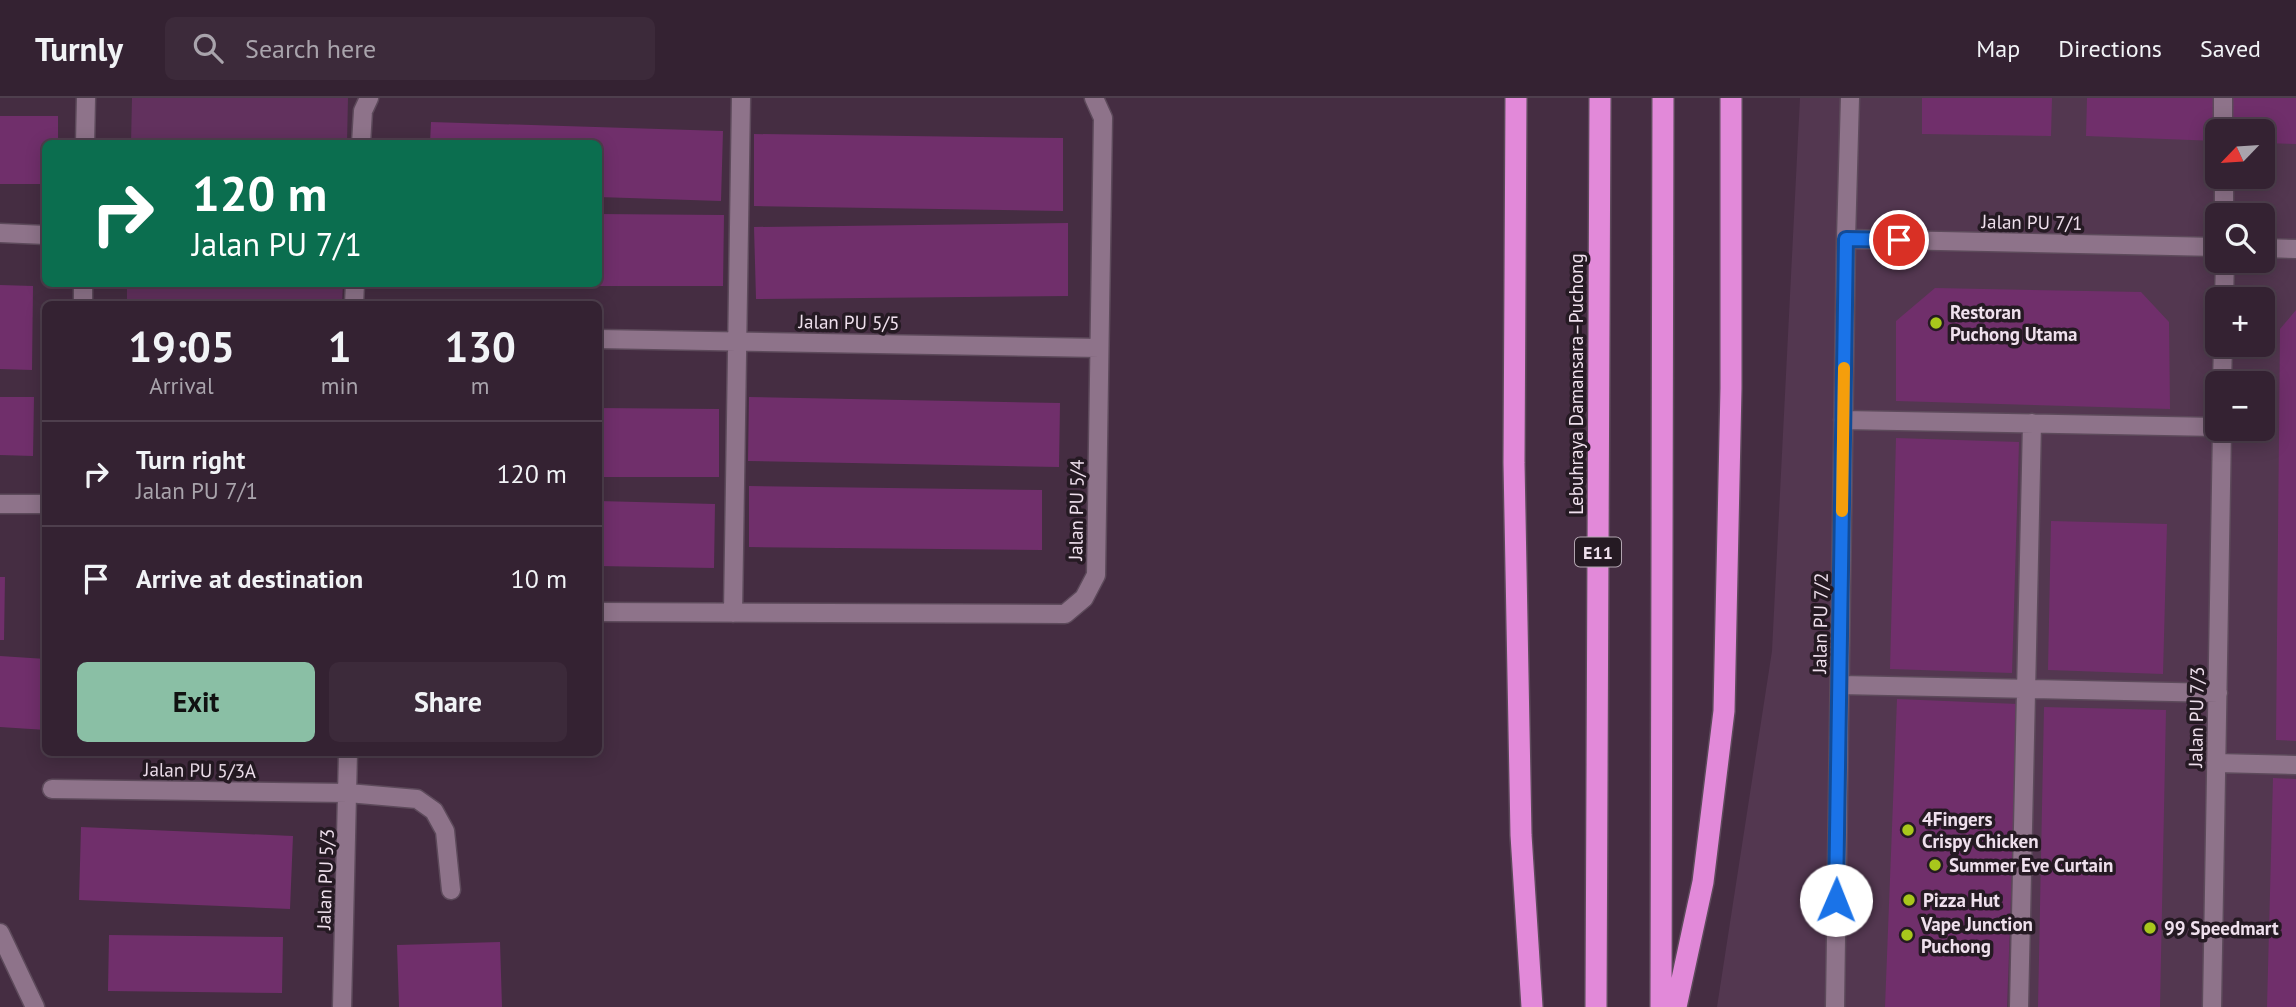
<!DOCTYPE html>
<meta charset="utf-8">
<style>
body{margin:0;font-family:"PT Sans",sans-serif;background:#3c2a3a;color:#f1f3f6;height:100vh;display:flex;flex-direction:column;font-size:26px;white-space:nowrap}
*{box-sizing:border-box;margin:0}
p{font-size:23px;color:#a9a4ac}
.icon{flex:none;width:38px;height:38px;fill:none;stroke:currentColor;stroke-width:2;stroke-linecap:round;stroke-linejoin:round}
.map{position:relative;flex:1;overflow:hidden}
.side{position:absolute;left:42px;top:203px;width:560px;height:455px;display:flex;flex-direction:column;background:#342232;border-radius:10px;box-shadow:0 4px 18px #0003,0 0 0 2px #4e3f4d}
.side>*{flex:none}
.hud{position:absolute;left:42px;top:42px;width:560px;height:147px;border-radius:10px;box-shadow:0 4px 18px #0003,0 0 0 2px #4e3f4d;background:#0b6e4f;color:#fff;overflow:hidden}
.needle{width:46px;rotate:245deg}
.controls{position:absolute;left:2205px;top:21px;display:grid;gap:14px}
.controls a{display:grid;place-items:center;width:70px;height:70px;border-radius:10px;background:#342232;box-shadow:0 4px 18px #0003,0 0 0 2px #4e3f4d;font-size:35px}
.pin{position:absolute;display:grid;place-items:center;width:60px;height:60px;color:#fff;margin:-30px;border:4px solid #fff;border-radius:50%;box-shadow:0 2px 7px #0007}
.me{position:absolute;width:77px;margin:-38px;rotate:1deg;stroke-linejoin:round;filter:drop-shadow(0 0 5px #0008)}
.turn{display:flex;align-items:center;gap:24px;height:147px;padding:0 35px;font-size:32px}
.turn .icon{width:91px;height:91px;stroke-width:2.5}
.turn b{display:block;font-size:49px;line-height:60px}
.eta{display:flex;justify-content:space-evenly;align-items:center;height:119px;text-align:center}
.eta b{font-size:42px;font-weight:600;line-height:49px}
.cta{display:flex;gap:14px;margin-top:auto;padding:14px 35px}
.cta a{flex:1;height:80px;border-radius:10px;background:#8abfa5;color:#111;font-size:28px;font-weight:600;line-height:80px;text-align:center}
.cta a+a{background:#3c2a3a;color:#f1f3f6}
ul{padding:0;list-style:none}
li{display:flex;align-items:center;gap:21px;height:105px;padding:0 35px;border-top:2px solid #4e3f4d}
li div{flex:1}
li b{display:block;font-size:26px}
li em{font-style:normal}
header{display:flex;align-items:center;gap:42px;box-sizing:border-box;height:98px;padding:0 35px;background:#342232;border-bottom:2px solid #4e3f4d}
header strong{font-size:33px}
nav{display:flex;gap:38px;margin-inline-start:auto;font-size:24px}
.search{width:490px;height:63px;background:#3c2a3a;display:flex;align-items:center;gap:18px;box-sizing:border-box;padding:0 24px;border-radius:10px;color:#a9a4ac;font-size:26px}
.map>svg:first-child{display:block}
.built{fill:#533750;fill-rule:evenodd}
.green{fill:#62315e}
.building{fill:#702f6b}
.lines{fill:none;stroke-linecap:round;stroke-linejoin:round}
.minor-casing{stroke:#5d4a5b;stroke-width:21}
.highway-casing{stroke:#5d4a5b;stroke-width:24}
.minor{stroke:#8e738a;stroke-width:18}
.highway{stroke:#e289d9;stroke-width:21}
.route-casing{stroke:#114b97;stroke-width:18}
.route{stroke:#1a73e8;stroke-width:12}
.slow{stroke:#f59e0b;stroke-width:12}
.poi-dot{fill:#a8c71c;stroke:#251a23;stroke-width:2.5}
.labels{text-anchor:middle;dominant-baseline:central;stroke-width:7;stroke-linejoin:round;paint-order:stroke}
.shield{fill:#251a23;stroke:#b2a5b0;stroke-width:2}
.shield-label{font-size:18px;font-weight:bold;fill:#efe0ed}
.street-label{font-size:19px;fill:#efe0ed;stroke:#251a23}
.poi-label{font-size:19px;font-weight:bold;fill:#efe0ed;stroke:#251a23;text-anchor:start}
</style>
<header>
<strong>Turnly</strong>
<div class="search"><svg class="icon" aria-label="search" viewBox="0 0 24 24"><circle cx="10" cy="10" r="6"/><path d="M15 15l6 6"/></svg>Search here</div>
<nav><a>Map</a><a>Directions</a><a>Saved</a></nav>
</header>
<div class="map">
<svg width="2296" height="909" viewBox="0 0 2296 909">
<rect width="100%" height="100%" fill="#452d42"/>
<!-- built -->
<path class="built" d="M1800,0H2296V909H1717L1772,553ZM2217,33H2263V79H2217ZM2217,117H2263V163H2217ZM2217,201H2263V247H2217ZM2217,285H2263V331H2217Z"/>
<!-- green -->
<path class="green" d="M132,0H348L347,45H131Z
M127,186H343L342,206H127Z"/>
<!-- building -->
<path class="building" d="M1922,0H2052L2051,38L1922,36Z
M2087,0H2296V46L2263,45V33H2217V43L2086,38Z
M0,18H58V46H46V86H0Z
M431,24L723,33L721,103L598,99V46H430Z
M754,36L1063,40V113L754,108Z
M598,116L724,117L723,188H598Z
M1068,125V198L756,201L754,129Z
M554,186H595V188H554Z
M0,187L33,188L32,272L0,271Z
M1935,190L2141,194L2169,224L2170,311L1896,303V223Z
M2296,212V643L2276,642L2280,231Z
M0,299H34L33,358L0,357Z
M749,299L1060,305L1059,369L748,363Z
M598,310L719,311V379H598Z
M1896,340L2019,344L2012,575L1890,571Z
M749,388L1042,392V452L749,449Z
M598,403L715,406L714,470L598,468Z
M2051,423L2167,426L2163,576L2048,572Z
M0,479H5L4,542H0Z
M0,558L46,561V632L0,629Z
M1897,601L2018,606L2007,909H1885Z
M2044,609L2166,612L2160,909H2038Z
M2273,680L2296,681V909H2267Z
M81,729L293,738L290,811L79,802Z
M109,837L283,839L282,895L108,893Z
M500,844L502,909H399L397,847Z"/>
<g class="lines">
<!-- minor casing -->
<g class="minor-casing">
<path id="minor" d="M2223,0V33
M85,46L86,0
M361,46L363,13L369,0
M2224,79V117
M0,135L46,137
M1846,141L2217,149
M2263,150L2296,151
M2224,201L2225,163
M83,206V186
M354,206L355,186
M598,241L1099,250
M2222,285L2223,247
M1843,322L2217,329
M0,406H46
M598,514L1065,516L1084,500L1096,477L1103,20L1094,0
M733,515L741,0
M1840,587L2218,595
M2216,665L2296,667
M52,691L348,695L417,701L434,713L445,733L451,792
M0,835L35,909
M342,909L348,654
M1835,909L1846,141L1850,0
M2019,909L2032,325
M2212,909L2222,331"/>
</g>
<!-- highway casing -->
<g class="highway-casing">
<path id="highway" d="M1516,0L1514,365L1521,737L1532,909
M1596,909L1600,0
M1661,909L1663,0
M1676,909L1703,784L1724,613L1731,290V0"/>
</g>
<!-- minor -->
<use href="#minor" class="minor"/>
<!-- highway -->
<use href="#highway" class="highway"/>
</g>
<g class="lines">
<!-- route casing -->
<g class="route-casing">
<path id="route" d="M1836,802L1846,141L1899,142"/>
</g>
<!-- route -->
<use href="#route" class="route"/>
<!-- slow -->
<path class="slow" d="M1842,413L1844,270"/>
</g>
<!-- markers -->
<g class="poi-dot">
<circle cx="1936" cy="225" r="7"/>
<circle cx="1908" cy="732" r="7"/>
<circle cx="1935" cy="767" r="7"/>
<circle cx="1909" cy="802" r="7"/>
<circle cx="2150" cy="830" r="7"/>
<circle cx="1907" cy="837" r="7"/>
</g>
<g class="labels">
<!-- shield labels -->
<rect class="shield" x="1575" y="439.5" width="46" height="29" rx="5"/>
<g class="shield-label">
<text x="1598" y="454">E11</text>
</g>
<!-- street labels -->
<g class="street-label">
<text transform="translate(2032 124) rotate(1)">Jalan PU 7/1</text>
<text transform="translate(849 224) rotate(1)">Jalan PU 5/5</text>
<text transform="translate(1576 286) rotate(-90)">Lebuhraya Damansara–Puchong</text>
<text transform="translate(1076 412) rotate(-89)">Jalan PU 5/4</text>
<text transform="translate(1820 525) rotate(-89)">Jalan PU 7/2</text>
<text transform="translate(2196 619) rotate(-89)">Jalan PU 7/3</text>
<text transform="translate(200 672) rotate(1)">Jalan PU 5/3A</text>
<text transform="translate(325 781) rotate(-88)">Jalan PU 5/3</text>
</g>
<!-- poi labels -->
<g class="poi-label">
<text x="1950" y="214">Restoran<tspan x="1950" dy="22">Puchong Utama</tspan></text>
<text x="1922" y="721">4Fingers<tspan x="1922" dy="22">Crispy Chicken</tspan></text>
<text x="1949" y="767">Summer Eve Curtain</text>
<text x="1923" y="802">Pizza Hut</text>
<text x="1921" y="826">Vape Junction<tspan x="1921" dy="22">Puchong</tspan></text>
<text x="2164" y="830">99 Speedmart</text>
</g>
</g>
</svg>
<div class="controls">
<a><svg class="needle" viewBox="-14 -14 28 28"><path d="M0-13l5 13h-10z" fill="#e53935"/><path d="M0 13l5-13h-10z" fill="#a9a4ac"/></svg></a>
<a><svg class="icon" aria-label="search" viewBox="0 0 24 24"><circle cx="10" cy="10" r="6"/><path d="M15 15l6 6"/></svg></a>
<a>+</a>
<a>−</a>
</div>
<div class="pin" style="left:1899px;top:142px;background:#d93025"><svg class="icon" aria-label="arrive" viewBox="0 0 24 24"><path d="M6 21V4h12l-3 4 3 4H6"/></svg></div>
<svg class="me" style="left:1836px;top:802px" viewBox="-20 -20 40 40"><circle r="19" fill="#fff"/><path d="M0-13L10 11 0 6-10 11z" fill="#1a73e8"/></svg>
<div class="hud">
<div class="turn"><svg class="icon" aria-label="right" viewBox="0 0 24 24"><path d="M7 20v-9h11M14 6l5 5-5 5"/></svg><div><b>120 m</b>Jalan PU 7/1</div></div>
</div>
<section class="side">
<div class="eta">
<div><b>19:05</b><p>Arrival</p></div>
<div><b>1</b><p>min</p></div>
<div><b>130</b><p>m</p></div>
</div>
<ul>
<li><svg class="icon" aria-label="right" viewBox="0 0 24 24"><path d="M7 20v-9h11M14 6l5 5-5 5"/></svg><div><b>Turn right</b><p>Jalan PU 7/1</p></div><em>120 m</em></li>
<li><svg class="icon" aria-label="arrive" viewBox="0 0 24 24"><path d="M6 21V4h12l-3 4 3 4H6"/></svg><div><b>Arrive at destination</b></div><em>10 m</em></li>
</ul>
<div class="cta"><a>Exit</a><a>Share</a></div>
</section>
</div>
